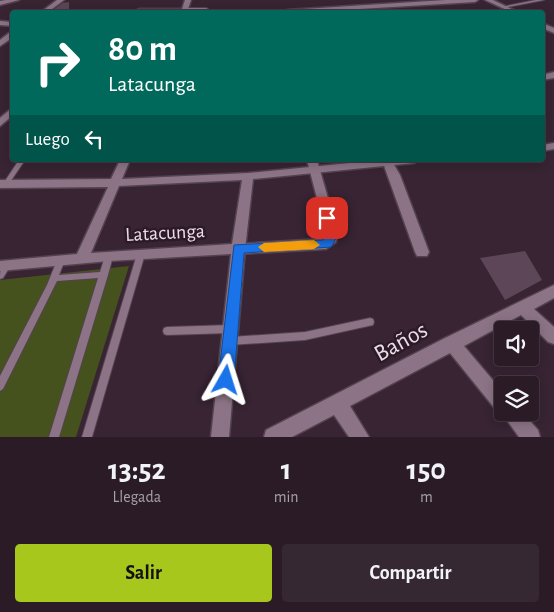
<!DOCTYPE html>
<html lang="es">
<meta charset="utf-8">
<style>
body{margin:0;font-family:"Alegreya Sans",sans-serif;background:#362832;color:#f1f3f6;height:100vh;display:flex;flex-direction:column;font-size:19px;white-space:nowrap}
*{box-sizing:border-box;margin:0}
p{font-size:16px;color:#a5a1a7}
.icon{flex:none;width:28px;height:28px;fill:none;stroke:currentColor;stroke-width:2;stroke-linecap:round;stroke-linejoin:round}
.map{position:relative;height:437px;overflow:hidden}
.panel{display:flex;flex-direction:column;background:#2a1b26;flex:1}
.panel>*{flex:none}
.banner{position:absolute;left:10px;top:10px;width:535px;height:152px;border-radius:5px;box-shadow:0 2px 12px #0003,0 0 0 1px #463943;background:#00695c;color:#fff;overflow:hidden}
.fabs{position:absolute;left:494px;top:321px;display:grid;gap:10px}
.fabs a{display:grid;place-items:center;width:45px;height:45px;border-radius:5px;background:#2a1b26;box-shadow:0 2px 12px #0003,0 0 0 1px #463943;font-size:25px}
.pin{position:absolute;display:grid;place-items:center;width:42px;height:42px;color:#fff;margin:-21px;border-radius:10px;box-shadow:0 2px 8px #0006}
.me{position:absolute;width:55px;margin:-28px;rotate:6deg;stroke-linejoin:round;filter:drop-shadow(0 0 4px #0008)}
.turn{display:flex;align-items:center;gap:18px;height:105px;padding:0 15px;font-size:22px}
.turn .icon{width:65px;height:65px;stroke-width:2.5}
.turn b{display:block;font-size:35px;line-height:42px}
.then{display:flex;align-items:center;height:48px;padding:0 15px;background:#0003;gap:10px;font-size:19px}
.eta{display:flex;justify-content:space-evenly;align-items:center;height:85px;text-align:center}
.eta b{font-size:30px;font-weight:600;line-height:35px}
.button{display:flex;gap:10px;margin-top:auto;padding:10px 15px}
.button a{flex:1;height:58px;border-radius:5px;background:#a8c71c;color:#111;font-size:20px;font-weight:600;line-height:58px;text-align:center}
.button a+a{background:#362832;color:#f1f3f6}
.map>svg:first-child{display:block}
.green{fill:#46521e}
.building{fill:#5c4657}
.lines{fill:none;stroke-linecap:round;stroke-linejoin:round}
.lane-casing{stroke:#534250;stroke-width:2}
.street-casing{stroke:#534250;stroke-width:3}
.secondary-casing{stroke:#534250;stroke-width:3}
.lane{fill:#8c7486;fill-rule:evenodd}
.street{fill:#8c7486;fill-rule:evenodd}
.secondary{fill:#8c7486;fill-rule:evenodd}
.route{fill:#1a73e8;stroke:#114b97}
.slow{fill:#f59e0b}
.labels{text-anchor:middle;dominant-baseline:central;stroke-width:5;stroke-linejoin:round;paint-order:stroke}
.street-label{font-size:20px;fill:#ebdde7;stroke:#2d1a29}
.near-street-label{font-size:24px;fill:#ebdde7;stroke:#2d1a29}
</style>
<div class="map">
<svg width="554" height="437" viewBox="0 0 554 437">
<rect width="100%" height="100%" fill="#382433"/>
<!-- green -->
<path class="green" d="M129,266L76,437H0V280Z"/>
<!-- building -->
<path class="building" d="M69,2V12H50L63,3Z
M525,251L542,280L505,300L480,258Z"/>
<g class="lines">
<!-- lane casing -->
<g class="lane-casing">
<path id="lane" d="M536,0H544L503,8L501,7Z
M184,8H206L208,9L206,10H185Z
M19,160H25L8,185H4L3,184Z
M141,251L144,252L145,254L92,437H82L137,254L138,252Z
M109,253L112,254L113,256L108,275L59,437H49L98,278L57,281L3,389L0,391V376L47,285L58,258H64L65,260L59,275L100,272L105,256L106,254Z
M7,262L10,263L11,265L3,278L0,279C0,273 0,265 7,262Z
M370,318L373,319L374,322L373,325L305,340L230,345L227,344L226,341L227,338L230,337L305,332Z
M230,325L233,326L234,329L233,332L230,333L167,335L164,334L163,331L164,328L167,327Z"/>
</g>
<!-- street casing -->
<g class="street-casing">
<path id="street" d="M446,0H478L475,2L310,12H284L287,10Z
M485,0H493L518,12H511Z
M139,9H185L188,11L137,12V10Z
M0,21L12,22V26L0,25Z
M542,23L554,28V33L542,28Z
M554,72V78L542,80V75Z
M12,108V116L0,126V118Z
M307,160H317L338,233L336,242L326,249L238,254L233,252L231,249L233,246L238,244L323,239L326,233Z
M384,161H392L400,175L429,252L427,256H417L415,252L383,163Z
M554,285V298L534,309L554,327V344L548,342L521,315L464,346L502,391V412H522L538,430L540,437H519L501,412L496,410L450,353L350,406L369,437H349L334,415L292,437H264L266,430L445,338Z"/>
</g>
<!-- secondary casing -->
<g class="secondary-casing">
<path id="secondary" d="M6,0H19L0,5V1Z
M57,0H64L48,12H41Z
M185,0H191L187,12H181Z
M9,33H12V38L0,46V40Z
M554,143V149L542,151V145Z
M120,160H130L122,179L248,173L380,160H419L414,163L253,179L245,249L229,437H211L231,254L109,261L0,271V261L77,254L108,187L0,188V180L111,179ZM242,180L232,244L91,253L119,186Z"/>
</g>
<!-- lane -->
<use href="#lane" class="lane"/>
<!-- street -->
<use href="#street" class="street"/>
<!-- secondary -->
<use href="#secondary" class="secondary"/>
</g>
<!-- route -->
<path class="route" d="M327,214L333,218C337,230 339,237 331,247L244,253L234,380L231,385L226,387L220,385L218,380L234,245L323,240L326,234L322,218Z"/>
<!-- slow -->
<path class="slow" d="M314,240L320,245L314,249L264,252L258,247L264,243Z"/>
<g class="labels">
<!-- street labels -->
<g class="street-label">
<text transform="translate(165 233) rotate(-3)">Latacunga</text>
</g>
<!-- near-street labels -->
<g class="near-street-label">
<text transform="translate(401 342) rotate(-29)">Baños</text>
</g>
</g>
</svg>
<div class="fabs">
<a><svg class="icon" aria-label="sound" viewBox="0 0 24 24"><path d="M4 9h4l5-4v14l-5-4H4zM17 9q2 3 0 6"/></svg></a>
<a><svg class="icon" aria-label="layers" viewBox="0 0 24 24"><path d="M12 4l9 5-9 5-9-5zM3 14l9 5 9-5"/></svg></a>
</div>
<div class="pin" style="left:327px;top:218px;background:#d93025"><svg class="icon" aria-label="arrive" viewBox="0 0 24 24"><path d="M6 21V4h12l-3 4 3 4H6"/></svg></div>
<svg class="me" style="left:226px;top:380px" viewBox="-20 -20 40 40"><path d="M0-17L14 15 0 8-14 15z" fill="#1a73e8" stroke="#fff" stroke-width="4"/></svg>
<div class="banner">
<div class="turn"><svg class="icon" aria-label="right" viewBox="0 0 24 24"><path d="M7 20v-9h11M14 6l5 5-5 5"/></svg><div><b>80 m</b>Latacunga</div></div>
<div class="then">Luego<svg class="icon" aria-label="left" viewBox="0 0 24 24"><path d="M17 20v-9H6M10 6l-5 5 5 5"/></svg></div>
</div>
</div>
<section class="panel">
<div class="eta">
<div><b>13:52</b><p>Llegada</p></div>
<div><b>1</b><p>min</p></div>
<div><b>150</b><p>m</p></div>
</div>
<div class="button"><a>Salir</a><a>Compartir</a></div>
</section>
